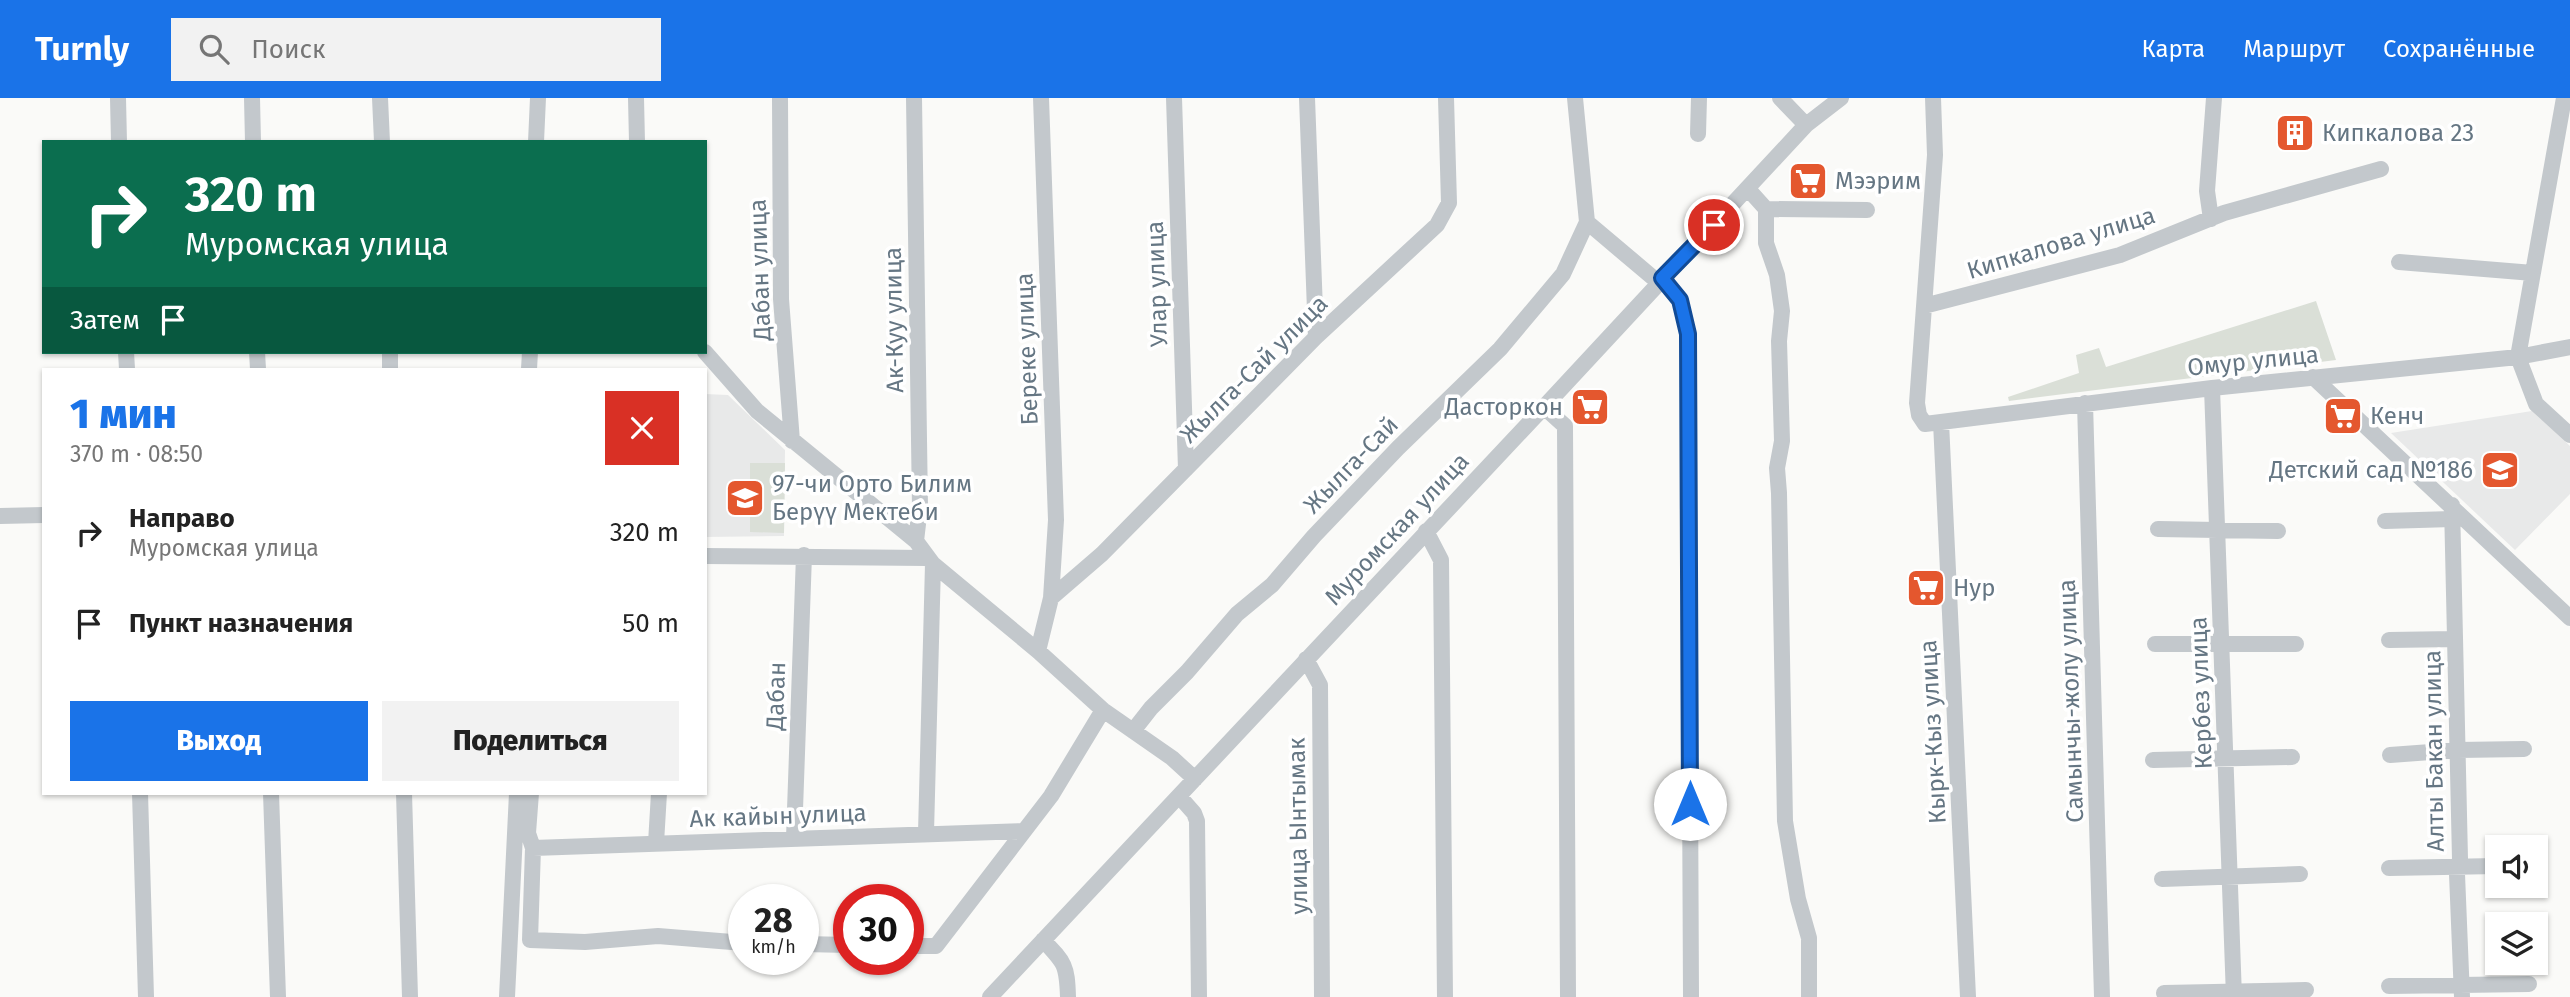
<!DOCTYPE html>
<html lang="ru">
<meta charset="utf-8">
<style>
body{margin:0;font-family:"Fira Sans",sans-serif;background:#f2f2f2;color:#222;height:100vh;display:flex;flex-direction:column;font-size:26px;white-space:nowrap}
*{box-sizing:border-box;margin:0}
p{font-size:23px;color:#767676}
.icon{flex:none;width:38px;height:38px;fill:none;stroke:currentColor;stroke-width:2;stroke-linecap:round;stroke-linejoin:round}
.map{position:relative;flex:1;overflow:hidden}
.drawer{position:absolute;left:42px;top:270px;width:665px;height:427px;display:flex;flex-direction:column;background:#fff;border-radius:0px;box-shadow:0 2px 5px #0004}
.drawer>*{flex:none}
.hud{position:absolute;left:42px;top:42px;width:665px;height:214px;border-radius:0px;box-shadow:0 2px 5px #0004;background:#0b6e4f;color:#fff;overflow:hidden}
.fabs{position:absolute;left:2485px;top:737px;display:grid;gap:14px}
.fabs a{display:grid;place-items:center;width:63px;height:63px;border-radius:0px;background:#fff;box-shadow:0 2px 5px #0004;font-size:35px}
.speed{position:absolute;left:728px;top:786px;display:flex;gap:14px;font-size:35px;font-weight:700;text-align:center}
.speed>*{display:grid;place-content:center;width:91px;height:91px;border-radius:50%;background:#fff;box-shadow:0 2px 5px #0004;line-height:1}
.speed small{font-size:18px;font-weight:400}
.speed .limit{border:10px solid #d22;background:#fff;color:#111}
.pin{position:absolute;display:grid;place-items:center;width:60px;height:60px;color:#fff;margin:-30px;border:4px solid #fff;border-radius:50%;box-shadow:0 2px 7px #0007}
.me{position:absolute;width:77px;margin:-38px;rotate:0deg;stroke-linejoin:round;filter:drop-shadow(0 0 5px #0008)}
.turn{display:flex;align-items:center;gap:24px;height:147px;padding:0 28px;font-size:32px}
.turn .icon{width:91px;height:91px;stroke-width:2.5}
.turn b{display:block;font-size:49px;line-height:60px}
.then{display:flex;align-items:center;height:66px;padding:0 28px;background:#0003;gap:14px;font-size:26px}
.round{display:grid;place-items:center;flex:none;width:74px;height:74px;border-radius:0px;background:#f2f2f2}
.head{display:flex;align-items:center;justify-content:space-between;height:119px;padding:0 28px}
h1{font-size:42px;font-weight:800;line-height:52px;color:#1a73e8}
.button{display:flex;gap:14px;margin-top:auto;padding:14px 28px}
.button a{flex:1;height:80px;border-radius:0px;background:#1a73e8;color:#fff;font-size:28px;font-weight:800;line-height:80px;text-align:center}
.button a+a{background:#f2f2f2;color:#222}
ul{padding:0;list-style:none}
li{display:flex;align-items:center;gap:21px;height:91px;padding:0 28px}
li div{flex:1}
li b{display:block;font-size:26px}
li em{font-style:normal}
header{display:flex;align-items:center;gap:42px;box-sizing:border-box;height:98px;padding:0 35px;background:#1a73e8;color:#fff}
header strong{font-size:33px}
nav{display:flex;gap:38px;margin-inline-start:auto;font-size:24px}
.search{width:490px;height:63px;background:#f2f2f2;display:flex;align-items:center;gap:18px;box-sizing:border-box;padding:0 24px;border-radius:0px;color:#767676;font-size:26px}
.map>svg:first-child{display:block}
.built{fill:#e8e9e9}
.green{fill:#dadfd7}
.lines{fill:none;stroke-linecap:round;stroke-linejoin:round}
.minor{stroke:#c3c8cc;stroke-width:16}
.route-casing{stroke:#114b97;stroke-width:18}
.route{stroke:#1a73e8;stroke-width:12}
.labels{text-anchor:middle;dominant-baseline:central;stroke-width:7;stroke-linejoin:round;paint-order:stroke}
.poi-label{font-size:24px;fill:#657683;stroke:#fff;text-anchor:start}
.street-label{font-size:24px;fill:#657683;stroke:#fff}
</style>
<header>
<strong>Turnly</strong>
<div class="search"><svg class="icon" aria-label="search" viewBox="0 0 24 24"><circle cx="10" cy="10" r="6"/><path d="M15 15l6 6"/></svg>Поиск</div>
<nav><a>Карта</a><a>Маршрут</a><a>Сохранённые</a></nav>
</header>
<div class="map">
<svg width="2570" height="899" viewBox="0 0 2570 899">
<rect width="100%" height="100%" fill="#fafaf8"/>
<!-- built -->
<path class="built" d="M705,296L728,297L785,352L784,438L705,439Z
M2532,313L2570,348V396L2515,452L2391,335Z"/>
<!-- green -->
<path class="green" d="M2316,203L2336,262L2009,303L2008,299L2079,275L2076,257L2099,250L2106,269Z
M750,365H785L784,435L750,434Z"/>
<g class="lines">
<!-- minor -->
<path class="minor" d="M118,0L119,44
M252,0L253,44
M380,0L382,44
M636,0L637,44
M780,0L781,201L792,343
M914,0L920,409L916,443
M1041,0L1056,422L1051,500
M1174,0L1186,371
M1307,0L1316,239
M1575,0L1587,124L1658,184
M1780,0L1806,27
M1933,0L1935,57L1917,305L1919,317L1925,326L2212,290L2518,259L2570,249
M2564,0L2518,259L2536,306L2570,337
M1698,36L1699,0
M536,44L538,0
M1748,91L1766,111V145L1777,177L1782,213L1779,243L1782,343L1777,370L1779,395L1785,723L1798,801L1809,840V899
M1766,111L1867,112
M2211,121L2207,93L2214,0
M2399,164L2533,175
M1662,180L1680,202L1688,236L1691,899
M1924,208L2120,157L2224,115L2381,71
M126,254L127,271
M257,254L258,271
M390,254V271
M705,254L757,313L916,443L933,466L1038,553L1103,612L1172,660L1195,681
M529,271L530,254
M2313,279L2570,520
M2212,290L2234,899
M2085,305L2102,899
M1544,309L1565,328L1568,899
M1941,324L1968,899
M2452,407L2460,761L2457,776L2462,899
M0,418L44,417
M2385,423L2452,421
M2158,431L2278,433
M1426,433L1441,462L1445,899
M705,458L927,460
M2389,542L2455,541
M2155,546H2296
M1038,553L1051,500L1102,456L1316,239L1437,127L1449,105L1446,0
M1306,561L1320,587L1322,899
M1133,633L1151,610L1187,574L1237,516L1272,487L1314,438L1398,350L1500,251L1563,176L1587,124
M2390,657L2458,652L2524,651
M2153,662L2292,659
M140,695L146,899
M271,695L278,899
M404,695L410,899
M531,695L528,735L533,750L530,842L585,844L658,838L744,845
M1179,698L1194,715L1197,723L1199,899
M926,735L933,466
M794,740L804,457
M656,745L659,695
M533,750L1024,733
M2389,770L2497,768
M2162,781L2300,776
M1043,842C1065,865 1067,867 1068,899
M803,846L849,847
M908,848H936L1051,698L1103,612
M2389,888L2529,886
M2164,895L2306,892
M507,899L517,695
M990,899L1544,309L1806,27L1841,0"/>
</g>
<g class="lines">
<!-- route casing -->
<g class="route-casing">
<path id="route" d="M1690,706L1688,236L1680,202L1662,180L1714,127"/>
</g>
<!-- route -->
<use href="#route" class="route"/>
</g>
<!-- icons -->
<defs>
<g id="building-square" transform="scale(2.0125)"><rect x="-9" y="-9" width="18" height="18" rx="4" fill="#e4572e" stroke="#fff"/><path d="M-4-6H4V6H1V3H-1V6H-4ZM-2.5-4.3h1.7v1.8h-1.7ZM.8-4.3h1.7v1.8H.8ZM-2.5-1h1.7V.8h-1.7ZM.8-1h1.7V.8H.8Z" fill="#fff"/></g>
<g id="supermarket-square" transform="scale(2.0125)"><rect x="-9" y="-9" width="18" height="18" rx="4" fill="#e4572e" stroke="#fff"/><path d="M-6-5.5h2.5l.6 2H6L4.5 2H-2.5L-4.4-4H-6ZM-1.5 3.2a1.3 1.3 0 1 0 .1 0ZM3 3.2a1.3 1.3 0 1 0 .1 0Z" fill="#fff"/></g>
<g id="school-square" transform="scale(2.0125)"><rect x="-9" y="-9" width="18" height="18" rx="4" fill="#e4572e" stroke="#fff"/><path d="M0-5L7-2L0 1L-7-2ZM-4 1L0 2.5L4 1V4Q0 6-4 4Z" fill="#fff"/></g>
</defs>
<g fill-rule="evenodd">
<use href="#building-square" x="2295" y="35"/>
<use href="#supermarket-square" x="1808" y="83"/>
<use href="#supermarket-square" x="1590" y="309"/>
<use href="#supermarket-square" x="2343" y="318"/>
<use href="#school-square" x="2500" y="372"/>
<use href="#school-square" x="745" y="400"/>
<use href="#supermarket-square" x="1926" y="490"/>
</g>
<g class="labels">
<!-- poi labels -->
<g class="poi-label">
<text x="2322" y="35">Кипкалова 23</text>
<text x="1835" y="83">Мээрим</text>
<text x="1563" y="309" text-anchor="end">Дасторкон</text>
<text x="2370" y="318">Кенч</text>
<text x="2473" y="372" text-anchor="end">Детский сад №186</text>
<text x="772" y="386">97-чи Орто Билим<tspan x="772" dy="28">Берүү Мектеби</tspan></text>
<text x="1953" y="490">Нур</text>
</g>
<!-- street labels -->
<g class="street-label">
<text transform="translate(2061 145) rotate(-17)">Кипкалова улица</text>
<text transform="translate(760 172) rotate(-92)">Дабан улица</text>
<text transform="translate(1157 186) rotate(-92)">Улар улица</text>
<text transform="translate(894 222) rotate(-91)">Ак-Куу улица</text>
<text transform="translate(1027 251) rotate(-92)">Береке улица</text>
<text transform="translate(2253 263) rotate(-6)">Омур улица</text>
<text transform="translate(1254 271) rotate(-45)">Жылга-Сай улица</text>
<text transform="translate(1351 367) rotate(-46)">Жылга-Сай</text>
<text transform="translate(1397 431) rotate(-47)">Муромская улица</text>
<text transform="translate(2201 595) rotate(-92)">Кербез улица</text>
<text transform="translate(776 598) rotate(-88)">Дабан</text>
<text transform="translate(2071 603) rotate(-92)">Самынчы-жолу улица</text>
<text transform="translate(1933 634) rotate(-93)">Кырк-Кыз улица</text>
<text transform="translate(2434 653) rotate(-91)">Алты Бакан улица</text>
<text transform="translate(778 718) rotate(-2)">Ак кайын улица</text>
<text transform="translate(1298 728) rotate(-91)">улица Ынтымак</text>
</g>
</g>
</svg>
<div class="fabs">
<a><svg class="icon" aria-label="sound" viewBox="0 0 24 24"><path d="M4 9h4l5-4v14l-5-4H4zM17 9q2 3 0 6"/></svg></a>
<a><svg class="icon" aria-label="layers" viewBox="0 0 24 24"><path d="M12 4l9 5-9 5-9-5zM3 14l9 5 9-5"/></svg></a>
</div>
<div class="speed"><div>28<small>km/h</small></div><div class="limit">30</div></div>
<div class="pin" style="left:1714px;top:127px;background:#d93025"><svg class="icon" aria-label="arrive" viewBox="0 0 24 24"><path d="M6 21V4h12l-3 4 3 4H6"/></svg></div>
<svg class="me" style="left:1690px;top:706px" viewBox="-20 -20 40 40"><circle r="19" fill="#fff"/><path d="M0-13L10 11 0 6-10 11z" fill="#1a73e8"/></svg>
<div class="hud">
<div class="turn"><svg class="icon" aria-label="right" viewBox="0 0 24 24"><path d="M7 20v-9h11M14 6l5 5-5 5"/></svg><div><b>320 m</b>Муромская улица</div></div>
<div class="then">Затем<svg class="icon" aria-label="arrive" viewBox="0 0 24 24"><path d="M6 21V4h12l-3 4 3 4H6"/></svg></div>
</div>
<section class="drawer">
<div class="head"><div><h1>1 мин</h1><p>370 m · 08:50</p></div><a class="round" style="background:#d93025;color:#fff"><svg class="icon" aria-label="close" viewBox="0 0 24 24"><path d="M6 6l12 12M18 6L6 18"/></svg></a></div>
<ul>
<li><svg class="icon" aria-label="right" viewBox="0 0 24 24"><path d="M7 20v-9h11M14 6l5 5-5 5"/></svg><div><b>Направо</b><p>Муромская улица</p></div><em>320 m</em></li>
<li><svg class="icon" aria-label="arrive" viewBox="0 0 24 24"><path d="M6 21V4h12l-3 4 3 4H6"/></svg><div><b>Пункт назначения</b></div><em>50 m</em></li>
</ul>
<div class="button"><a>Выход</a><a>Поделиться</a></div>
</section>
</div>
